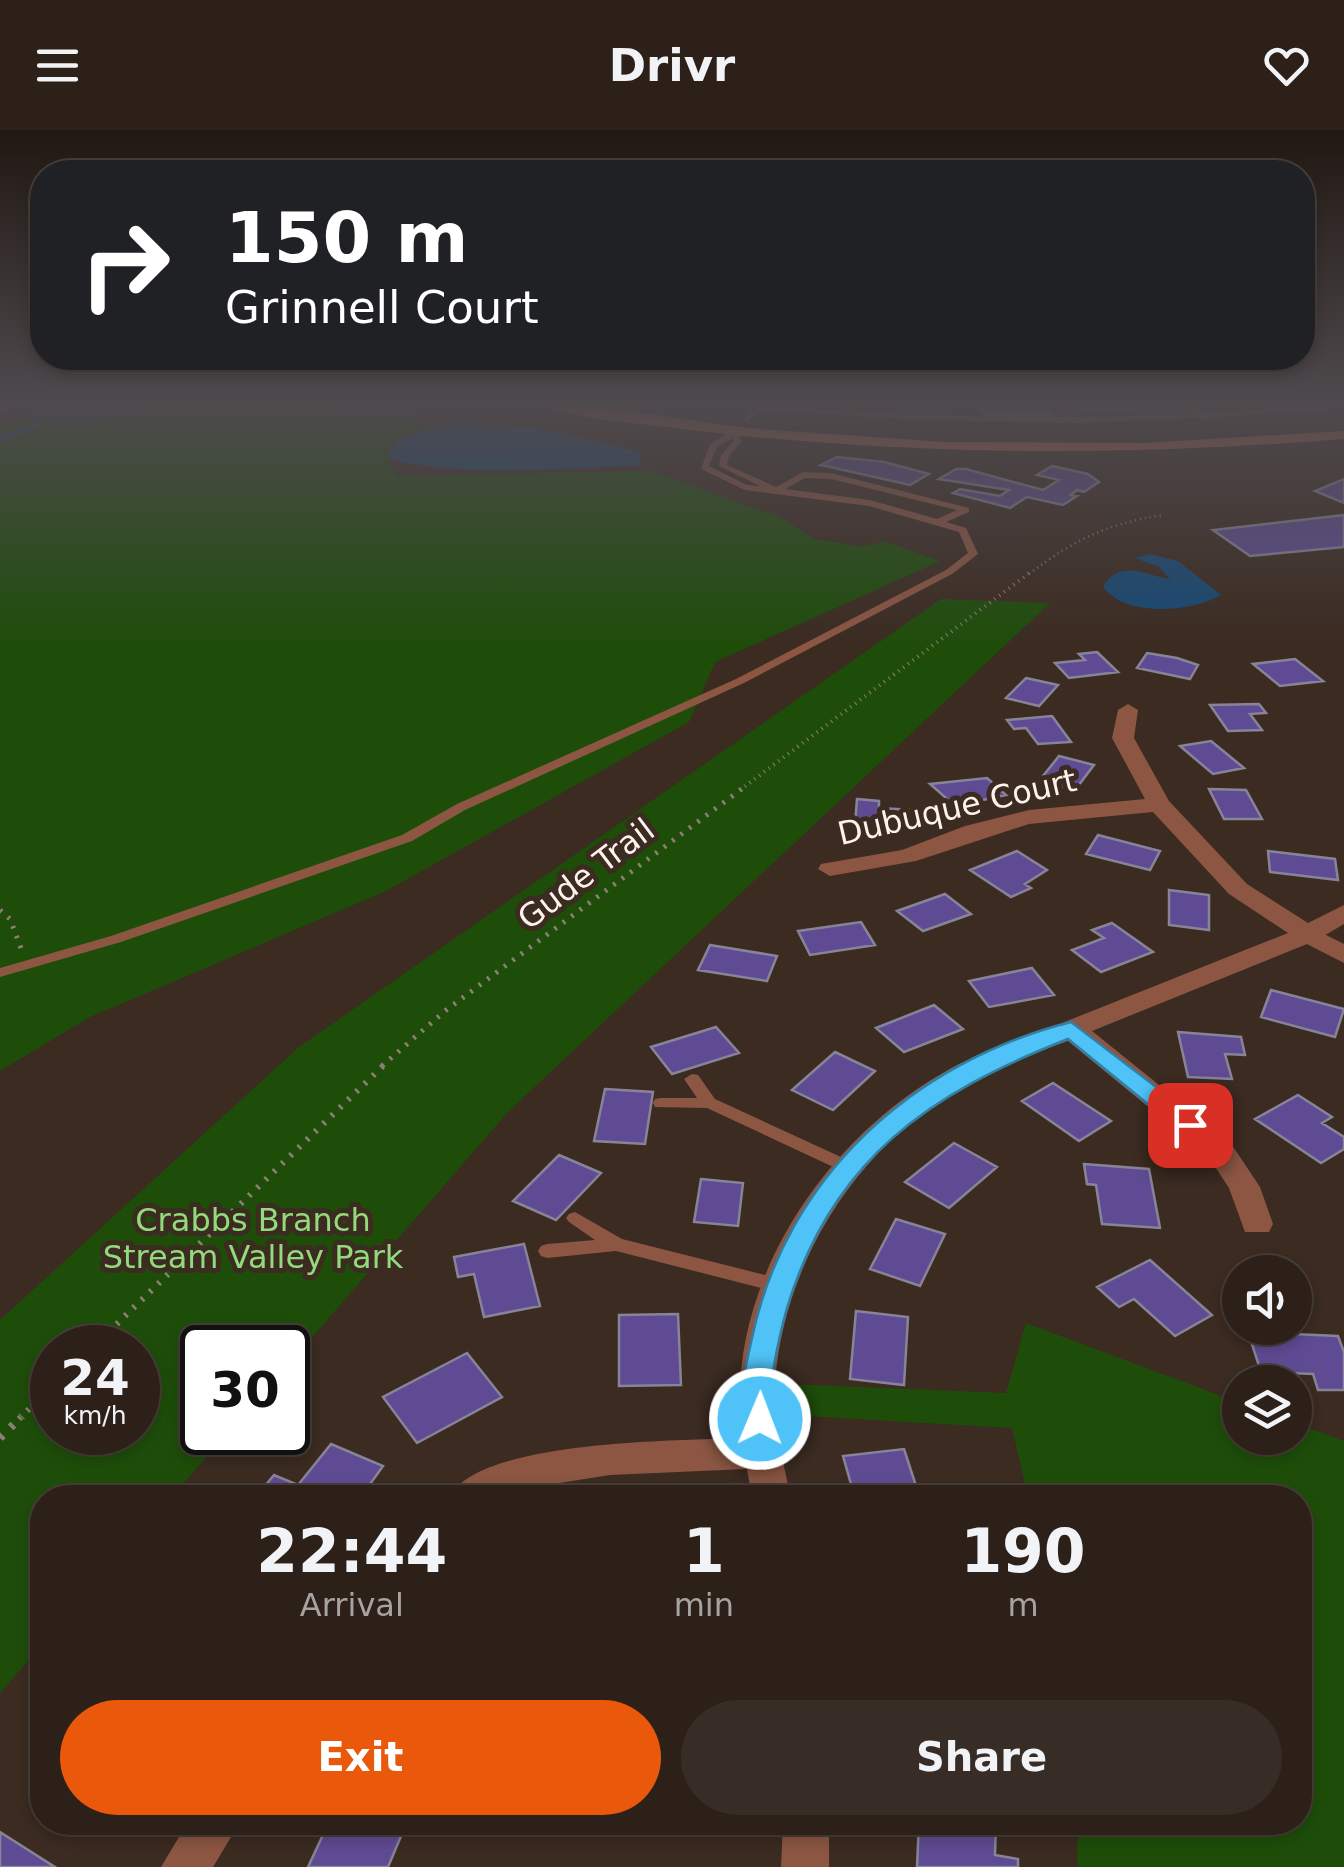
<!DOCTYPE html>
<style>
body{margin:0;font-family:"DejaVu Sans",sans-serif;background:#382d26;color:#f1f3f6;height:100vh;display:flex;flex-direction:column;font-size:38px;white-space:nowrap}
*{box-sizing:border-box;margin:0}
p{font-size:32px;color:#a6a3a2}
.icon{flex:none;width:55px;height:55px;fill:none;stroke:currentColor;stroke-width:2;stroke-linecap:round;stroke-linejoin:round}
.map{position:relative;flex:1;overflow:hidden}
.panel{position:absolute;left:30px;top:1355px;width:1282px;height:350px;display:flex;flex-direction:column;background:#2c2019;border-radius:40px;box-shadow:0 5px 15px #0003,0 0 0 2px #483e38}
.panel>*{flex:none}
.guide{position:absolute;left:30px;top:30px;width:1285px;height:210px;border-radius:40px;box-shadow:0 5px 15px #0003,0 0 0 2px #483e38;background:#202124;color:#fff;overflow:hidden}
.buttons{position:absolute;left:1222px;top:1125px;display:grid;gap:20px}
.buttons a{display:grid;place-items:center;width:90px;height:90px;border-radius:50%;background:#2c2019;box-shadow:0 5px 15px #0003,0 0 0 2px #483e38;font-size:50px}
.speed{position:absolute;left:30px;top:1195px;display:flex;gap:20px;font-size:50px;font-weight:700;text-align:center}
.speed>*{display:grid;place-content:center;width:130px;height:130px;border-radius:50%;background:#2c2019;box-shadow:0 5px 15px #0003,0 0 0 2px #483e38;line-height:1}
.speed small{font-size:25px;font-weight:400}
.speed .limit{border:5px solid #111;border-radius:15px;background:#fff;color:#111}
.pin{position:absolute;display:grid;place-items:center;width:85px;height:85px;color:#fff;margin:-42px;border-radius:20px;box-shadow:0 5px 15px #0006}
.me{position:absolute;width:110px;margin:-55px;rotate:1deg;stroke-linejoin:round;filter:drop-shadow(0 0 8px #0008)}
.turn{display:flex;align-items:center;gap:35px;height:210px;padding:0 30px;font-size:45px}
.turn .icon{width:130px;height:130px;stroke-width:2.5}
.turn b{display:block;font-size:70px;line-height:85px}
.eta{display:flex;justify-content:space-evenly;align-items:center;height:170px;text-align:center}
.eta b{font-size:60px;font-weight:600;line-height:70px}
.primary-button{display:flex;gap:20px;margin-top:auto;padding:20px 30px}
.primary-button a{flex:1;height:115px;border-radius:60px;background:#ea580c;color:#fff;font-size:40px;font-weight:600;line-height:115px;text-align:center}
.primary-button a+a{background:#382d26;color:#f1f3f6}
header{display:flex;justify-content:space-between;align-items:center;height:130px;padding:0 30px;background:#2c2019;font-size:45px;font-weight:600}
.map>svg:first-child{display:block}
.green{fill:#1e4d0a;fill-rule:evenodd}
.water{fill:#164975}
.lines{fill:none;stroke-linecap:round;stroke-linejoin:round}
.stream{stroke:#164975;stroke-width:5}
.building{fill:#5f4b93;stroke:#878497;stroke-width:2.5}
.path-far4{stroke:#8d7f76;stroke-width:2.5;stroke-dasharray:1 4;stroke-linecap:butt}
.path-far3{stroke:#8d7f76;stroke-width:4;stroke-dasharray:1 5;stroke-linecap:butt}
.path-far2{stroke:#8d7f76;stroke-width:5;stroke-dasharray:2.5 8;stroke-linecap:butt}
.path-far1{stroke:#8d7f76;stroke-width:6;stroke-dasharray:2.5 9;stroke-linecap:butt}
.path{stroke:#8d7f76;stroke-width:8;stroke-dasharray:4 11;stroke-linecap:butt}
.service{fill:#8c5643;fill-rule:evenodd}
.minor{fill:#8c5643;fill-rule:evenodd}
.tertiary{fill:#8c5643;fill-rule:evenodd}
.secondary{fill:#c0694b;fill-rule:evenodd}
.route{fill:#4fc3f7;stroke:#337fa1;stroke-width:2.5}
.labels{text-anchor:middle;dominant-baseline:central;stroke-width:10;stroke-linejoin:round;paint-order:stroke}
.street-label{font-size:32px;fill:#fdf3ec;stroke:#3b2b21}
.park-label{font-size:32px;fill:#92da7c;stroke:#3b2b21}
</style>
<header><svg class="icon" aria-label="menu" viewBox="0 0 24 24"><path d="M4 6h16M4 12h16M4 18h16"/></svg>Drivr<svg class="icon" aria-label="heart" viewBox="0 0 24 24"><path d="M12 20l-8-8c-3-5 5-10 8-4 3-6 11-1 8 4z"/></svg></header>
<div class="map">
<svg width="1344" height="1737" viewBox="0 0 1344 1737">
<rect width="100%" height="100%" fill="#3b2b21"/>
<!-- green -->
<path class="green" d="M60,273H446L413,280L421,298L396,310L387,327L397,346L651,341L780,387L815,409L862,417L884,411L940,431L715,532L689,592L384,762L90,887L0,941V292L25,289Z
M941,469L1050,473L508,982L288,1235V1218H202V1302L228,1303L171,1367L42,1368V1515L0,1563V1190L299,917ZM52,1218H138V1302H52Z
M1026,1193L1240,1273V1308H1295V1293L1344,1311V1737H1077L1078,1693L1300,1692V1368L1028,1367L1012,1298L787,1285L786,1254L1006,1263Z"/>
<!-- water -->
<path class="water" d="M452,290L555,301L639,322L641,335C574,337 446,349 387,327L396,310Z
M1150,424L1178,431L1221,465C1191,483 1125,487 1103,457C1119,428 1146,445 1170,449L1159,437L1135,428Z"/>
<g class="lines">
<!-- stream -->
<path class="stream" d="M251,273H285
M319,273L315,275L404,285
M0,309L38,295L39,290L32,288L36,287H85L169,273"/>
</g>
<!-- building -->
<path class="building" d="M978,273H1043L1052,285L986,286Z
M1082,273H1128L1133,278L1087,279Z
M837,327L884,332L929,344L910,355L821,335Z
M1052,336L1088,344L1099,352L1084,362L1077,360L1071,365L1077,366L1063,375L1027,367L1010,378L953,363L960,359L1000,366L1009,360L939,349L956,339H966L1043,360L1059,350L1037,345Z
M1344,349V373L1315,361Z
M1344,385V417L1250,426L1213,400Z
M1097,522L1118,542L1069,548L1055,533L1085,530L1079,524Z
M1147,523L1177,528L1198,535L1190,549L1137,538Z
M1295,529L1323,551L1280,556L1253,534Z
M1026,548L1058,555L1039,576L1006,568Z
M1259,574L1266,583L1250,584L1262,600L1228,601L1210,575Z
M1052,586L1071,612L1038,614L1026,598L1014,599L1007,590Z
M1211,611L1244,638L1213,644L1180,616Z
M1059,626L1094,635L1075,660L1039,651Z
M987,648L1006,665L955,676L930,654Z
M1209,659L1246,660L1262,689H1224Z
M857,669L879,671V678L913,680V698L855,694Z
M1098,705L1160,721L1150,740L1086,724Z
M1017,721L1047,740L1025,754L1031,758L1011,767L970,740Z
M1268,721L1335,729L1338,750L1270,742Z
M1169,760L1209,765V800L1169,795Z
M945,764L971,784L923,801L897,781Z
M861,792L875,815L810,825L798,801Z
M1112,793L1153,822L1101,842L1072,820L1104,808L1092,800Z
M710,815L777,826L767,851L698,840Z
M1032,838L1054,865L989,877L969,851Z
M1271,860L1344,879L1335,907L1261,887Z
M934,875L963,899L904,922L876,898Z
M716,897L739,923L672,944L651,917Z
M1178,902L1241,907L1245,925L1225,924L1232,949L1188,947Z
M835,922L875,941L833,980L792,960Z
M1053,953L1111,991L1079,1011L1022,971Z
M605,959L653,962L645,1014L594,1011Z
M1298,965L1332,987L1322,993L1344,1007V1019L1321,1033L1255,989Z
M954,1013L997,1037L949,1078L905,1052Z
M559,1025L601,1043L556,1090L513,1071Z
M1084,1034L1149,1039L1160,1098L1102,1094L1096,1055L1087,1054Z
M701,1049L743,1053L738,1096L694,1092Z
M896,1089L945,1104L920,1156L870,1139Z
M524,1114L540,1176L484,1187L474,1144L458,1147L454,1127Z
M1150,1130L1212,1185L1175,1206L1134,1169L1119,1177L1097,1157Z
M856,1181L908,1187L904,1255L850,1249Z
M678,1184L681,1255L619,1256V1185Z
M1248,1202L1338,1206L1344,1222V1260H1318L1313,1244L1261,1242Z
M467,1223L502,1267L417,1313L383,1267Z
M331,1314L383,1336L360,1368H255L274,1345L298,1355Z
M904,1319L920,1368H855L843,1326Z
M329,1692H407L388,1737H308Z
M919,1692H996L995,1725L1018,1729V1737H917Z
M0,1702L55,1737H0Z"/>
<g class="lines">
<!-- path-far4 -->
<path class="path-far4" d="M1029,444C1075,409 1105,395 1162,385"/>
<!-- path-far3 -->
<path class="path-far3" d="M740,660L1032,441"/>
<!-- path-far2 -->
<path class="path-far2" d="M0,780L10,789L21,818
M382,936L445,881L743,658"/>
<!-- path-far1 -->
<path class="path-far1" d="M92,1218L385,934
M19,1289L52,1256"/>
<!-- path -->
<path class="path" d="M0,1308L22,1286"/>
<!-- service -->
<path class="service" d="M14,273H26L0,281V277Z
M718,273H761L764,276C865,283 966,288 1067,287L1057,273H1065L1075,287L1193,284L1183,273H1191L1202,283L1344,274V278L1206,288L1202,290L1198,288L1074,293L906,289L761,280L747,292L743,290L756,277Z
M733,300L740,302L741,312L729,326L727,335L776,357L803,342L831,343L969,378V382L946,392L966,398L978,424L952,444L744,553L465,680L412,711L121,812L0,847V838L111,806L402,705L457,674L736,549L946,440L968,423L959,402L869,376L745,360L701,339L710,314ZM733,308V312L721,325L719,336L760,356L747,355L709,336L717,317ZM805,348L831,349L957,380L937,389L870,370L785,359Z
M692,944L698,945L715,969L854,1033L857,1037L854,1041H842L707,978L655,977L653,973L655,969L661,968H697L684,949Z
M575,1082L622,1109L781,1149L788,1151L790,1156L788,1161L781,1163L616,1121L547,1128L541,1126L538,1121L541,1116L547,1114L595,1110L569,1092L566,1088L569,1084Z"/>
<!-- minor -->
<path class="minor" d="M1128,574L1138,580L1134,608L1169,671L1247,754L1308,793L1344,775V794L1317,810L1092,901L1230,1012L1260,1057L1273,1094L1269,1102H1245L1229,1058L1208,1026L1068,911C1032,924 996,937 963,956C857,1017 783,1133 775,1254C773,1292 783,1331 791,1368H752L747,1339L610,1345L534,1357L505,1368H449C478,1309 682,1311 742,1308C722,1156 827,1002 959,934L1288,803L1229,764L1153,682L1029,694L916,731L830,746L818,739L821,734L902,720L965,696L1029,680L1145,669L1112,608L1118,580Z
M188,1692H240L213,1737H161Z
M783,1692H829V1737H781Z"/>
<!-- tertiary -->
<path class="tertiary" d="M1308,796L1344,814V833L1299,810L1295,804L1299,798Z"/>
<!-- secondary -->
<path class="secondary" d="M541,273H571L746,298L945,312L1145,313L1344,301V309C1117,327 893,326 667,297C637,293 564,288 541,273Z"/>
</g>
<!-- sky -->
<linearGradient id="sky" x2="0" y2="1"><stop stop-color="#201812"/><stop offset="0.53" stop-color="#4f4a4e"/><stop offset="1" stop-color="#4f4a4e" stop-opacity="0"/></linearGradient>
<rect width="1344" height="516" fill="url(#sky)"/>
<!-- route -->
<path class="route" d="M1071,892L1198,989L1202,995L1198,1001H1181L1068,909C930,963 832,1029 787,1178C781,1200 774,1229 772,1253C771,1269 778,1283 771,1298L760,1301L749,1298C735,1270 746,1236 752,1208C786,1047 913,932 1071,892Z"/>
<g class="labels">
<!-- street labels -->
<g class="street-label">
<text transform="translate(957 677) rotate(-13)">Dubuque Court</text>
<text transform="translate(586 744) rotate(-37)">Gude Trail</text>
</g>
<!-- park labels -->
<g class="park-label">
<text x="253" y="1090">Crabbs Branch<tspan x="253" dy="37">Stream Valley Park</tspan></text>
</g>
</g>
</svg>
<div class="buttons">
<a><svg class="icon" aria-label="sound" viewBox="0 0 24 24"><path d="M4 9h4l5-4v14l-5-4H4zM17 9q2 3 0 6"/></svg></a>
<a><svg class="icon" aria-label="layers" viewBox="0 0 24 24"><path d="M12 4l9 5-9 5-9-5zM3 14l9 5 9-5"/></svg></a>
</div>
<div class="speed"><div>24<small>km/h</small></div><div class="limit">30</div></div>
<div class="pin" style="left:1190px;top:995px;background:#d93025"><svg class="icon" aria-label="arrive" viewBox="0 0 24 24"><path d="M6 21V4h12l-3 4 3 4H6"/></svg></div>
<svg class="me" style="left:760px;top:1289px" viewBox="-20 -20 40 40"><circle r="17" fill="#4fc3f7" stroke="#fff" stroke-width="3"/><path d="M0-11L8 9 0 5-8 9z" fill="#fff"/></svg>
<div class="guide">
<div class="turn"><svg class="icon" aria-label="right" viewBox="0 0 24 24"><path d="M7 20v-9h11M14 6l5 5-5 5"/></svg><div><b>150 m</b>Grinnell Court</div></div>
</div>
<section class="panel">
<div class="eta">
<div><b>22:44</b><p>Arrival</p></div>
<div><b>1</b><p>min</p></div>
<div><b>190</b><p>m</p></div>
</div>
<div class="primary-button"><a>Exit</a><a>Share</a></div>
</section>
</div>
